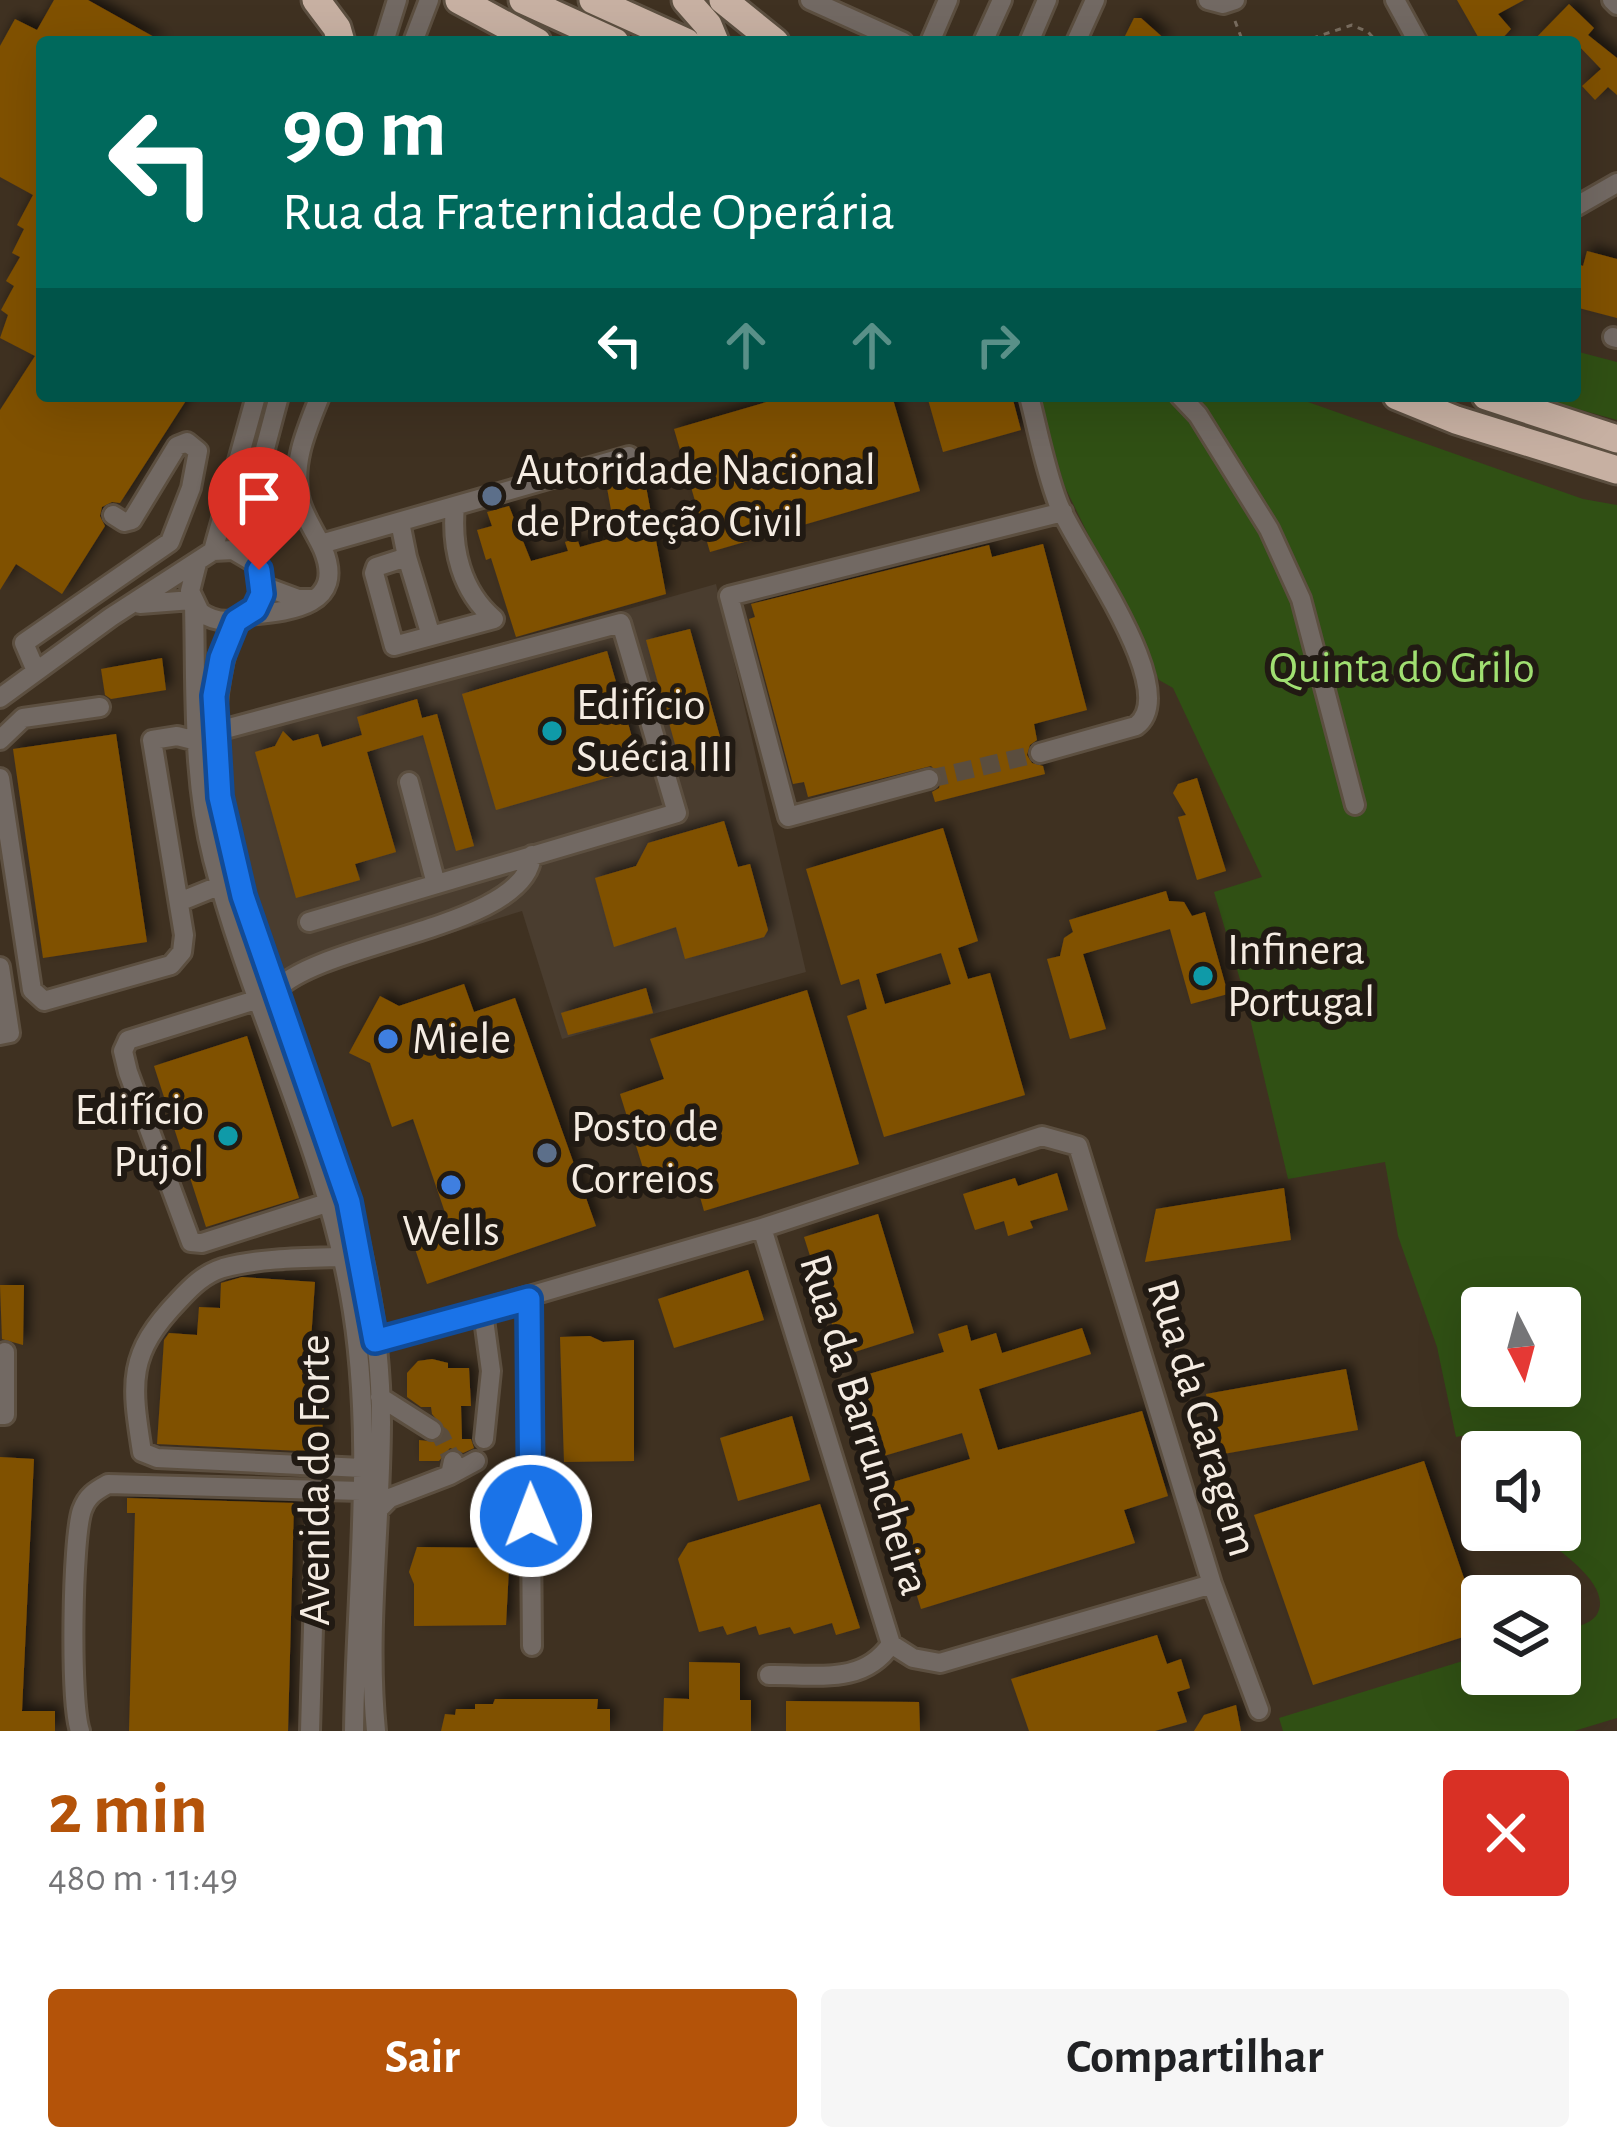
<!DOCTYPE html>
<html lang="pt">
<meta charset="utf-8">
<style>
body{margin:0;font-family:"Alegreya Sans",sans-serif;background:#f6f6f6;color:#202124;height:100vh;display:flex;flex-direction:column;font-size:45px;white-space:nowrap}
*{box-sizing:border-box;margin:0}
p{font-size:39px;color:#757577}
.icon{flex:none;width:66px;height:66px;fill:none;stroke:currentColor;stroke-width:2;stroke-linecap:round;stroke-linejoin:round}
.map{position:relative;height:1731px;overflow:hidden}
.panel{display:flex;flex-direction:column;background:#fff;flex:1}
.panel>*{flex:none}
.guide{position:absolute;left:36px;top:36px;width:1545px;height:366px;border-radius:12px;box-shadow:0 12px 48px #0002;background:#00695c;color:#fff;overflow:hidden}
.needle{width:78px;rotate:174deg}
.tools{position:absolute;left:1461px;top:1287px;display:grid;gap:24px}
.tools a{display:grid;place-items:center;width:120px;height:120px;border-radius:12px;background:#fff;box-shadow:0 12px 48px #0002;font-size:60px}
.pin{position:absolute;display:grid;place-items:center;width:102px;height:102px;color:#fff;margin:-123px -51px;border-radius:50% 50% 50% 0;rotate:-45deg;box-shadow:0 0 12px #0007}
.pin .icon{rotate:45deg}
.me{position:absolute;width:132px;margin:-66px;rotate:359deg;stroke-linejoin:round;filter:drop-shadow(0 0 9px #0008)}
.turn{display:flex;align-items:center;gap:42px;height:252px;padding:0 48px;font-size:54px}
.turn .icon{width:156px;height:156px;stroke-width:2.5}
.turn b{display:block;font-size:84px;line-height:102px}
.lanes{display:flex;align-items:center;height:114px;padding:0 48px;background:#0003;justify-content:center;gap:60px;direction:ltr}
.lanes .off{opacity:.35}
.round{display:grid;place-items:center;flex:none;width:126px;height:126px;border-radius:12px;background:#f6f6f6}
.overview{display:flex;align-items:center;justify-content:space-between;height:204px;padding:0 48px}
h1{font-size:72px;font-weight:700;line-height:90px;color:#b45309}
.cta{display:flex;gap:24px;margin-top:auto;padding:24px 48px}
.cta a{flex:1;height:138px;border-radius:12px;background:#b45309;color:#fff;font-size:48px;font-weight:700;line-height:138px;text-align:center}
.cta a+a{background:#f6f6f6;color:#202124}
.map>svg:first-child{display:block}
.commercial{fill:#4a3d2f}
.green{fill:#305014;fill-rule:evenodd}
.building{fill:#805106;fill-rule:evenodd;filter:url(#shadow)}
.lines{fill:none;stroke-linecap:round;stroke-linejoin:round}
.minor-tunnel{stroke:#5a4d3e;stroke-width:18;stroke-dasharray:18 9;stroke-linecap:butt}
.minor-casing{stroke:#5c4f40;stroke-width:24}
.highway-casing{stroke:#5c4f40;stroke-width:33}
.path{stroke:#796d5f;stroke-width:3;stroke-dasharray:6 6;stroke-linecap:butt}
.minor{stroke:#726963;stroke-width:18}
.highway{stroke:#c7b0a2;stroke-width:27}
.route-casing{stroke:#114b97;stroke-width:30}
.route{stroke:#1a73e8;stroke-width:21}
.service-dot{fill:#5c6f8a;stroke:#211a13;stroke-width:4.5}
.culture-dot{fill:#0f9aa8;stroke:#211a13;stroke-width:4.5}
.shop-dot{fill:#3f7fe0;stroke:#211a13;stroke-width:4.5}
.labels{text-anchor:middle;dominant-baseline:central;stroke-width:12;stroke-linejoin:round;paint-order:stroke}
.poi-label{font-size:45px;fill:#f5ece2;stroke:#211a13;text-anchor:start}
.park-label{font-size:45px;fill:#a0df71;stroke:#211a13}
.street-label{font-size:45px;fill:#f5ece2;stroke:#211a13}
</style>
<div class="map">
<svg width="1617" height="1731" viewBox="0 0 1617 1731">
<defs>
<filter id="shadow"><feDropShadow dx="5.5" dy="-5.5" stdDeviation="6" flood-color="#0009"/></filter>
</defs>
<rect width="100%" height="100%" fill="#3f3121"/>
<!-- commercial -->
<path class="commercial" d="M716,584L806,972L562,1039L522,911L291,983L276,972L245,869L224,774L218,726Z"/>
<!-- green -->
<path class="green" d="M1575,351L1617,362V420L1531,396H1575Z
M1039,396H1291L1583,499L1617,505V1718L1574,1731H1283L1279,1718L1482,1655V1674H1560V1631C1571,1628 1589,1625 1596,1616C1617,1585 1551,1545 1531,1530H1560V1452H1482L1481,1492L1471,1434L1456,1437L1437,1347L1398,1236L1385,1162L1288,1179L1244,993L1214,892L1262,877L1173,688L1159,680L1064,485ZM1482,1308H1560V1386H1482Z"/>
<!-- building -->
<path class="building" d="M54,0H88L163,42H42V396H189L120,503L112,502L102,507L100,516L105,526L62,594L16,564L0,590V410L35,356L0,338L8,315L1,310L14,286L6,281L20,257L12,253L24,229L17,225L33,195L0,177V46L15,19L37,30Z
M1457,0H1524L1498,14L1511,29L1499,42H1481Z
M1569,4L1594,28L1588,35L1617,58V95L1608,87L1595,100L1582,86L1601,69L1575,42H1532Z
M1134,18H1141L1168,42H1122Z
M1587,251L1617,259V318L1575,307V263L1583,266Z
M787,396H892L920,491L710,552L674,429Z
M927,396H1012L1021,430L943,452Z
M627,471L631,485L645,481L666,594L516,637L491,558L486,560L477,530L492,526L487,512L509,506L531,561L568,551L565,542L577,538L580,547L616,537L605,477Z
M1043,544L1087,710L1034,724L1037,740L1030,745L1027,755L1032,763L1043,766L1045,774L935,802L932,792L939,788L942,777L931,766L808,797L804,782L793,784L749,619L755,617L751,604L989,545L992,557Z
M690,629L727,762L683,773L646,640Z
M607,651L641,768L496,810L462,694Z
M162,658L166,690L111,699L105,695L101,669Z
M417,699L422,718L437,714L474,846L456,851L423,735L367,752L396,852L355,864L360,880L296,898L255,752L275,746L283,731L293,741L318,734L322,747L362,735L357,717Z
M116,734L147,942L43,958L13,749Z
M1197,778L1226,871L1197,880L1178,817L1186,815L1173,793L1178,784Z
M724,821L738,867L750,864L768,930L764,937L685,959L676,927L614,947L595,878L636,866L648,843Z
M943,828L978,941L958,948L968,979L990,973L1025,1095L884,1137L847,1016L867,1009L859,979L841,985L806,869ZM941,953L951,984L885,1004L876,974Z
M1166,891L1169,901L1184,902L1192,916L1205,912L1228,994L1191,1004L1170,929L1083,954L1106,1029L1070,1039L1047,959L1060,956L1064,938L1073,932L1069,920Z
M464,984L474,1012L515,998L596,1226L427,1284L413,1243L451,1230L413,1119L392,1127L370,1063L349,1053L380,996L399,1006Z
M646,988L653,1013L568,1035L561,1013Z
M807,990L859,1164L704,1211L695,1179L652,1197L620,1094L664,1079L650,1039Z
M247,1036L299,1198L206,1227L154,1066Z
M1057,1173L1068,1210L1030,1221L1033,1228L1008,1236L1004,1221L975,1230L963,1194L1015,1178L1018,1186Z
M1284,1188L1291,1240L1145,1262L1156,1209Z
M878,1214L914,1333L842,1356L804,1237Z
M748,1270L764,1320L674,1348L658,1299Z
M242,1277L315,1282L311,1340L321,1341L320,1363L326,1364L321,1452L157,1444L164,1340L169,1333L197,1335L199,1307L220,1308L221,1283Z
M0,1285H24L23,1345L2,1339Z
M967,1325L971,1341L996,1333L1002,1353L1082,1328L1091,1354L979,1389L998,1450L1142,1411L1168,1496L1124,1510L1135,1543L921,1609L883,1485L970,1459L962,1433L870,1460L845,1381L944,1352L938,1334Z
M590,1336L603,1342L634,1340V1461L564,1462L560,1337Z
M432,1359L448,1363V1368H469L471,1406H461L462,1439H471L474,1448L463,1453L450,1448L439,1461H419V1440L437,1442L445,1429L432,1414L431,1407H421L407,1397V1373L418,1361Z
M1346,1369L1358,1430L1218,1455L1206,1394Z
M792,1416L810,1480L738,1501L720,1438Z
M0,1457L34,1459L22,1711H55V1731H0Z
M1424,1461L1482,1631L1313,1685L1254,1515Z
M127,1498L294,1503L288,1731H129L135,1513H127Z
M820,1504L860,1628L836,1635L832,1623L794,1634L790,1627L759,1635L756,1626L727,1635L723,1626L699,1632L678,1559L688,1543Z
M417,1547L510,1548L506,1625L414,1626V1584L409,1572Z
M1157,1635L1167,1664L1181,1659L1190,1688L1177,1692L1187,1722L1155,1731H1029L1011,1679Z
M689,1662L740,1663V1700H751V1731H663L664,1698L689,1699Z
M495,1699H598L597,1709H610V1731H441L445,1714L455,1715L456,1709H475V1704H493Z
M786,1701L919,1702L920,1731H786Z
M1236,1705L1241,1731H1194L1204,1715Z"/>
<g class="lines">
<!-- minor-tunnel -->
<path class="minor-tunnel" d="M929,779L1040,753
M432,1430L441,1436L453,1461"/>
<!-- minor casing -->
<g class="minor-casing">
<path id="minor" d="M810,0L903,42
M1208,0L1223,4L1235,0
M1395,0L1418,42
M1612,0L1617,5
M384,42L397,0
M413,42L429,0
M930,42L948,0
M983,42L1002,0
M1029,42L1047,0
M1076,42L1095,0
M1575,207L1617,183
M1613,337L1617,338
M1029,396C1038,431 1045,469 1058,503C1075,547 1184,691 1136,726L1040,753
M1180,396L1198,415L1269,529L1301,599L1355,805
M400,522L407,557L376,567L374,573L394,646L494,619C461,591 451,548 455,506
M321,544L629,456
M213,551L256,396
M242,553L248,513L279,396
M407,557L431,636
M263,586L298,599H312
M140,604L192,600
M194,605C196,689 192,776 213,859C251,1007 323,1143 350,1294C376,1437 356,1587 354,1731
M249,615C288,611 347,607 323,549C315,531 303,516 299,497C292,461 307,429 320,396
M236,621C163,809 302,1025 350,1206C369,1276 381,1350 381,1422C381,1524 366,1629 376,1731
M36,671L24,643L170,542L191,488L198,451L187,442L177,446L132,520L124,522L113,515
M0,698L111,617L213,551L233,550L255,563C278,602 237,638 200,612L190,591L197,563
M214,732L621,623L677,813L309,922
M0,740L23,718L100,707
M0,778L32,990L44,1001L171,965L182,952L184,935L152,740L177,736L197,741
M929,779L788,817L729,596L1063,512
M409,782L436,884
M179,902L221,885
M0,967L10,1033L0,1035
M276,990C325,940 527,928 532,855
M259,999L128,1040L123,1051L128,1072L191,1242L202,1243L330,1202
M762,1228L891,1644
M342,1257C305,1258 258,1258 223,1268C204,1274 192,1286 179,1300C127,1354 131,1382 142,1452L157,1458L362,1468
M529,1299L532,1646
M483,1312L491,1371L484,1439
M375,1341L762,1228L1042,1136L1078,1146L1212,1584L1259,1710
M380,1397L432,1430
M0,1415H5V1352
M450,1475L476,1461
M379,1509L390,1498L450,1475L453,1461
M891,1644L913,1658L940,1663L1212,1584
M769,1675C815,1674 863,1686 891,1644
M80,1731C70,1702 72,1539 82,1510C87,1496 95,1491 108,1484L361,1491
M310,1731L317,1490"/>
</g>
<!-- highway casing -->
<g class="highway-casing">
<path id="highway" d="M316,0L337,28L341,42
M459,0L537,42
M523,0L615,42
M593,0L686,42
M686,0L708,25L715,42
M723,0L775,42
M1397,396L1456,420L1617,470
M1486,396L1617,439"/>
</g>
<!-- path -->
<path class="path" d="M1235,21L1243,42
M1301,42L1352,25L1368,32L1377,42"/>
<!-- minor -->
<use href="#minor" class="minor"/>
<!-- highway -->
<use href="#highway" class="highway"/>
</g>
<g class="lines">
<!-- route casing -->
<g class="route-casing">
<path id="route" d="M259,570L262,594L255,609L236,621L221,658L214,696L220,797L243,896L349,1202L375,1341L529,1299L531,1516"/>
</g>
<!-- route -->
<use href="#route" class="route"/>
</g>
<!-- markers -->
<g class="service-dot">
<circle cx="492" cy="496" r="12"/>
<circle cx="547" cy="1153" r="12"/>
</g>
<g class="culture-dot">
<circle cx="552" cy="731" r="12"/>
<circle cx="1203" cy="976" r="12"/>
<circle cx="228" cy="1136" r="12"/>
</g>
<g class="shop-dot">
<circle cx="388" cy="1039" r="12"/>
<circle cx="451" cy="1185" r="12"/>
</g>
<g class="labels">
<!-- poi labels -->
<g class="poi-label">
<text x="516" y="470">Autoridade Nacional<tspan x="516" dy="52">de Proteção Civil</tspan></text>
<text x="576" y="705">Edifício<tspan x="576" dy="52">Suécia III</tspan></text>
<text x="1227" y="950">Infinera<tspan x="1227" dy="52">Portugal</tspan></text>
<text x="412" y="1039">Miele</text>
<text x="204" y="1110" text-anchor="end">Edifício<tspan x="204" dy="52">Pujol</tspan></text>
<text x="571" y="1127">Posto de<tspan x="571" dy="52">Correios</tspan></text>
<text x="451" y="1231" text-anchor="middle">Wells</text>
</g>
<!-- park labels -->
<g class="park-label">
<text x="1402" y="668">Quinta do Grilo</text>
</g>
<!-- street labels -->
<g class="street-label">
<text transform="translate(1202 1418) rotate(73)">Rua da Garagem</text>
<text transform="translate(864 1425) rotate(73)">Rua da Barruncheira</text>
<text transform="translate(315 1480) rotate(-90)">Avenida do Forte</text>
</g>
</g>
</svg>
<div class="tools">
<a><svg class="needle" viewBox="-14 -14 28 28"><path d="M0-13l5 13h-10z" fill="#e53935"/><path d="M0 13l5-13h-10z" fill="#757577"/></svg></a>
<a><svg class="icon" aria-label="sound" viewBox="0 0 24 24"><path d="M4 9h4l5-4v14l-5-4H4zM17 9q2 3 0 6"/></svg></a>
<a><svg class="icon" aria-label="layers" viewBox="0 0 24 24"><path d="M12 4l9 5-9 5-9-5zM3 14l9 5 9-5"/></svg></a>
</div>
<div class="pin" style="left:259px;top:570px;background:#d93025"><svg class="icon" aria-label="arrive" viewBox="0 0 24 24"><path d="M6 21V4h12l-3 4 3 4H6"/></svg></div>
<svg class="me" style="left:531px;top:1516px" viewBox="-20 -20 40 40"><circle r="17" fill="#1a73e8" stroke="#fff" stroke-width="3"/><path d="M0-11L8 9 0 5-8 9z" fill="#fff"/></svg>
<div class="guide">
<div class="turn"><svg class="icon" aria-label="left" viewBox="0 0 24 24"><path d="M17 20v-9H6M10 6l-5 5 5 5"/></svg><div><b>90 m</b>Rua da Fraternidade Operária</div></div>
<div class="lanes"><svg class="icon" aria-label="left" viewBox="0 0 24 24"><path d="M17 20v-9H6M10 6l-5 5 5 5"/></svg><svg class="icon off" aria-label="ahead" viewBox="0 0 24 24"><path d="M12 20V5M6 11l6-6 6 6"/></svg><svg class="icon off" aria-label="ahead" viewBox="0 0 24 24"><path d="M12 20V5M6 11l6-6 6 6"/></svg><svg class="icon off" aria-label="right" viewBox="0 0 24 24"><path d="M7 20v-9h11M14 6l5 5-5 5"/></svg></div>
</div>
</div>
<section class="panel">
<div class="overview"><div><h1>2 min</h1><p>480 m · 11:49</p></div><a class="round" style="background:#d93025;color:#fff"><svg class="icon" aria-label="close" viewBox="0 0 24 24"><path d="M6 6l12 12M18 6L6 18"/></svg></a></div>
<div class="cta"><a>Sair</a><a>Compartilhar</a></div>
</section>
